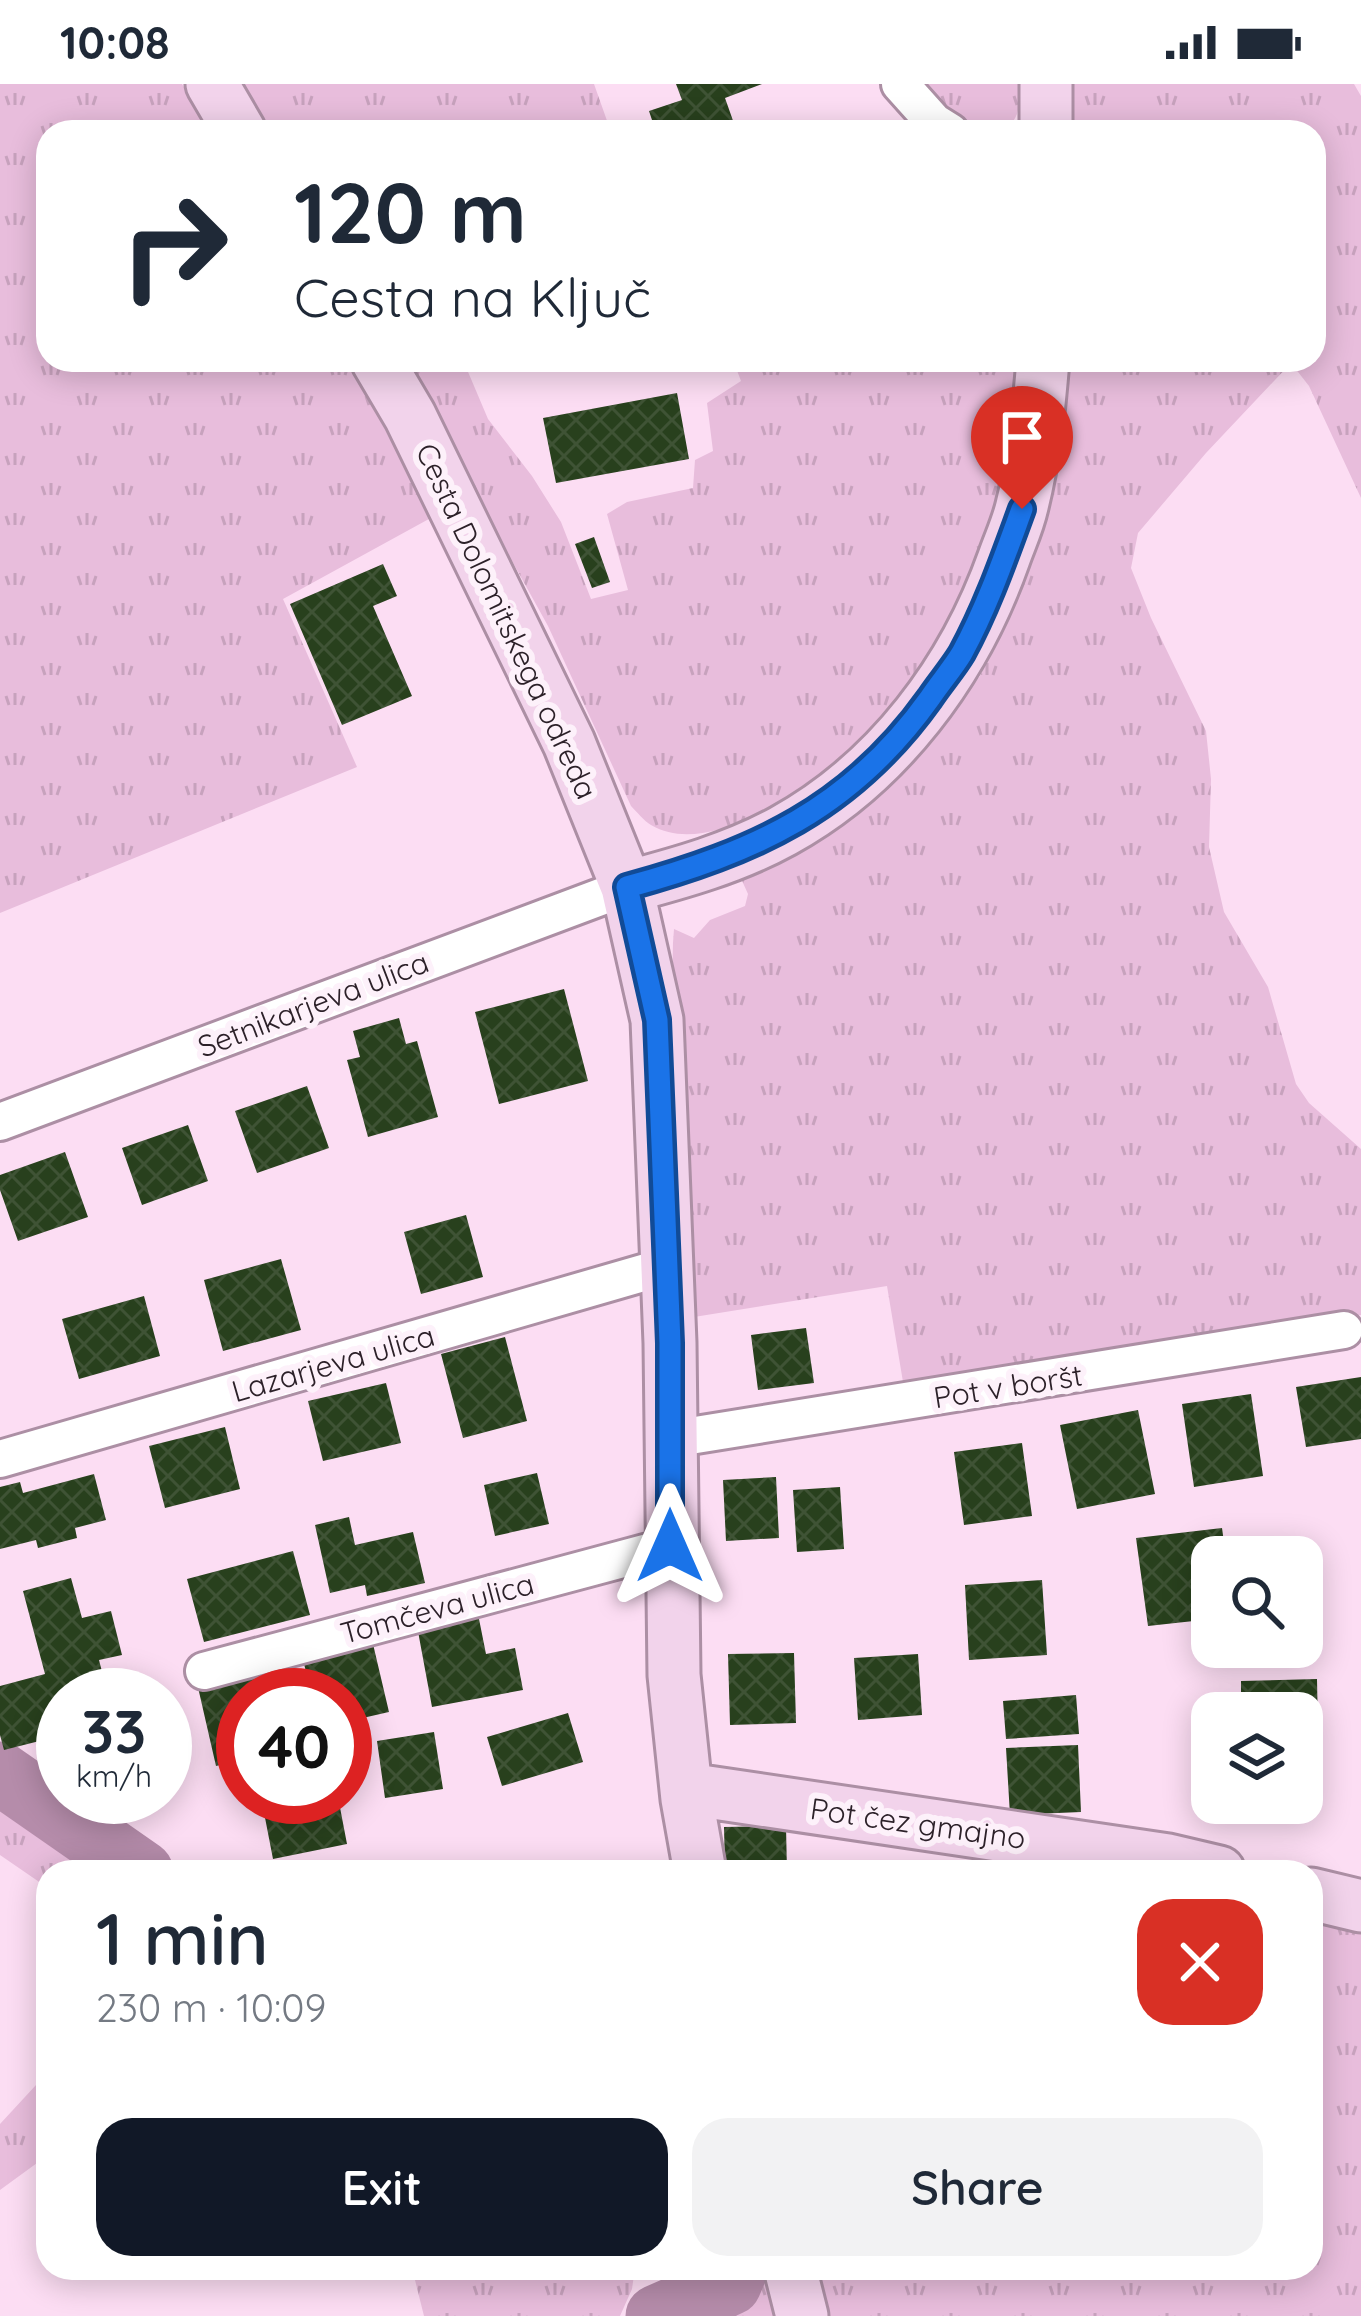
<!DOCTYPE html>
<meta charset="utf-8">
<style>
body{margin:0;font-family:Quicksand,sans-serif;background:#f2f2f3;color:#1f2937;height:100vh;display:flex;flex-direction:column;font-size:45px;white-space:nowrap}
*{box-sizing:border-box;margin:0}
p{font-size:39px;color:#747a83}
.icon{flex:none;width:66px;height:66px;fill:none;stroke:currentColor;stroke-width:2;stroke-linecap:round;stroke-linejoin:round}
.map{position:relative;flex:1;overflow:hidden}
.panel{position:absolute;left:36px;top:1776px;width:1287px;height:420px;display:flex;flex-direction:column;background:#fff;border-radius:36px;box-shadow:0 6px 30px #0003}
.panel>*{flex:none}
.banner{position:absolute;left:36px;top:36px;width:1290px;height:252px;border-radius:36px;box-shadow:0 6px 30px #0003;background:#fff;color:#1f2937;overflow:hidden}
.controls{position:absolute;left:1191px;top:1452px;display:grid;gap:24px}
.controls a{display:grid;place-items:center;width:132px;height:132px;border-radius:24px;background:#fff;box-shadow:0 6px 30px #0003;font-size:60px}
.speed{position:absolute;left:36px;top:1584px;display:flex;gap:24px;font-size:60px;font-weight:700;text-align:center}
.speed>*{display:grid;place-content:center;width:156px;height:156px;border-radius:50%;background:#fff;box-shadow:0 6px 30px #0003;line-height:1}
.speed small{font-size:30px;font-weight:400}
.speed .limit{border:18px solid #d22;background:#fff;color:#111}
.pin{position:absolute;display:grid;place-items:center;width:102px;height:102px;color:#fff;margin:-123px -51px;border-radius:50% 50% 50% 0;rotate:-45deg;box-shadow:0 0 12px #0007}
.pin .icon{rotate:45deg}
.me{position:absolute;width:132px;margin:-66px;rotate:0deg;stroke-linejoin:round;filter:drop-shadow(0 0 9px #0008)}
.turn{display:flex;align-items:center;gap:42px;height:252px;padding:0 60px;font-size:54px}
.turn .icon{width:156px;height:156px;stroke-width:2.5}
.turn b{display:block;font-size:84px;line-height:102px}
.round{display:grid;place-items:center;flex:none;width:126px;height:126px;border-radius:36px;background:#f2f2f3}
.headline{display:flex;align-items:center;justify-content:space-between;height:204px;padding:0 60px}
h1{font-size:72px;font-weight:600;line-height:90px}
.button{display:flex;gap:24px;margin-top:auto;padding:24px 60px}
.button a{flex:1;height:138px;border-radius:36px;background:#111827;color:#fff;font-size:48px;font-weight:600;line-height:138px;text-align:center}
.button a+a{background:#f2f2f3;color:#1f2937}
.status{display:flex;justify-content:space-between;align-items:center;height:84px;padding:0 60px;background:#fff;direction:ltr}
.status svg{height:33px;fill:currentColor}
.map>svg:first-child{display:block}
.grass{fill:url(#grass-tufts)}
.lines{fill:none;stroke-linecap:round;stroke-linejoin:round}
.river{stroke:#b58caa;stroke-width:63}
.building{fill:url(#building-cross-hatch)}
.street-casing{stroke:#ac8fa4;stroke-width:42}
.secondary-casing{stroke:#ac8fa4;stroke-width:57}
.street{stroke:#fff;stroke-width:36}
.secondary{stroke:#f2d3eb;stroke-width:51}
.route-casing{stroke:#114b97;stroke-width:30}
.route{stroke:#1a73e8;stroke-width:21}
.labels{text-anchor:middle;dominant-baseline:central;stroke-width:12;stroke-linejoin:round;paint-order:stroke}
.street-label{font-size:30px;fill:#2c2129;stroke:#fdf1fa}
</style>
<div class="status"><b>10:08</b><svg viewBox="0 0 49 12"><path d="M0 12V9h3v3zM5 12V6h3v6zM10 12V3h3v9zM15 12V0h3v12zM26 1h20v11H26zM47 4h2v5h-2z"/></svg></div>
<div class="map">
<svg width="1361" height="2232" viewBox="0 0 1361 2232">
<defs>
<pattern id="grass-tufts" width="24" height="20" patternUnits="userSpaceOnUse" patternTransform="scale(3)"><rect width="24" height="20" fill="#e8bddc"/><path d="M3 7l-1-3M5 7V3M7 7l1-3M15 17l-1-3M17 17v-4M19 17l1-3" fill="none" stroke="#c7a2bd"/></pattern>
<pattern id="building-cross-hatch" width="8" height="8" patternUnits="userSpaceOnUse" patternTransform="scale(3)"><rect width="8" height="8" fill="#28401d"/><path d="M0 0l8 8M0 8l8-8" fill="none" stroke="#3f5335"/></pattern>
</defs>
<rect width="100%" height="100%" fill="#fcddf3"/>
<!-- grass -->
<path class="grass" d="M0,0H182L211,48H48V276H350L438,430L283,515L357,683L0,829Z
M236,0H594L611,48H265Z
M918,0H1019C1019,10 1020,21 1017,30C1000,74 937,18 918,0Z
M1066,0H1354L1361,12V414L1309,302L1291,279L1206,369L1138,449L1131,484L1151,534L1206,647L1211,695L1209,763L1224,828L1268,903L1296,1000L1309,1019L1361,1065V1231L905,1310L887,1202L694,1233C686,1165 690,1097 687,1030C684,969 668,906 674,845L694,854L710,836L745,822L748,810L739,790L796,769L858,725L927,658L980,592L1012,525L1047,432L1062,341L1065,276H1314V48H1068Z
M395,276H463L488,335L532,392L561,438L591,515L628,506L607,430L627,418L693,404L695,376L713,367L707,319L741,297L733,276H1018C1015,348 1003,425 975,492C932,591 850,695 748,736C719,747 681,759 651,741C644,737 637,728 631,722L548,542L475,410Z
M0,1725L39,1743L97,1788H48V1804L0,1771Z
M1311,1828L1361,1838V2232H824L812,2184H1311Z
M48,1988V2071L0,2106V2040Z
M412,2184H635L632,2205L620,2232H424Z
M695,2184H774L788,2232H688L697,2206Z"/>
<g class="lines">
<!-- river -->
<path class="river" d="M0,1689L142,1788
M657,2232L730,2200L737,2184"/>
</g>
<!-- building -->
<path class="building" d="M676,0H762L725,14L737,48H656L649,27L682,16Z
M677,309L689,375L556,399L543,334Z
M594,453L610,498L592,504L575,460Z
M383,480L397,512L373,522L412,612L342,641L290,520Z
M564,905L588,997L499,1020L475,928Z
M399,934L406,960L417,957L438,1033L368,1053L347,976L360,973L353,947Z
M307,1002L329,1064L257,1089L235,1027Z
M188,1041L208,1097L142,1121L122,1064Z
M65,1068L88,1133L18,1157L0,1106V1091Z
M466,1131L483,1193L421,1210L404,1148Z
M281,1175L301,1246L223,1267L204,1196Z
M144,1212L160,1272L79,1295L62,1235Z
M806,1244L814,1299L758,1306L751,1251Z
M505,1253L527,1337L463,1354L441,1270Z
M1361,1293V1355L1306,1363L1296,1303Z
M386,1299L401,1359L323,1377L308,1317Z
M1251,1310L1263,1392L1194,1403L1182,1320Z
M1138,1326L1155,1410L1077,1425L1060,1341Z
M225,1343L240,1405L165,1424L149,1362Z
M1022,1359L1032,1432L964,1441L954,1368Z
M537,1389L549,1440L495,1452L484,1401Z
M94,1390L106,1436L75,1444L77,1454L38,1464L36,1456L0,1465V1403L20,1398L23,1409Z
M776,1393L779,1454L726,1457L723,1396Z
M840,1403L844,1465L797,1468L793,1406Z
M349,1433L355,1461L413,1448L425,1499L367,1512L365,1501L330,1509L315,1441Z
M1222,1444L1226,1473H1212V1535L1148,1542L1136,1454Z
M293,1467L310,1531L204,1558L187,1495Z
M71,1494L82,1534L111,1527L122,1571L99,1576L108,1611H63V1651L4,1666L0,1651V1602L45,1590L23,1507Z
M1042,1496L1047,1571L969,1576L965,1501Z
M478,1530L486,1570L515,1564L523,1606L432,1623L417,1542Z
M373,1560L389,1628L345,1638V1611H312L303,1576Z
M794,1569L796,1639L730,1641L728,1570Z
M918,1570L922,1631L858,1636L854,1574Z
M270,1583L277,1611H243V1676L216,1682L197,1599Z
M1317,1595L1319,1697H1302V1629H1241V1597Z
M1076,1611L1079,1650L1006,1655L1003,1617Z
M568,1629L583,1678L502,1702L487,1653Z
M434,1648L443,1705L385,1714L377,1657Z
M1078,1661L1081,1728L1010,1731L1006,1664Z
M261,1713H338L347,1760L273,1775Z
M786,1742L787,1788H725L724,1743Z"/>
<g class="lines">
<!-- street casing -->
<g class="street-casing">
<path id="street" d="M900,0L934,38L950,48
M0,1038L627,803
M671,1355L1344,1246
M0,1375L667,1182
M204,1587L671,1462"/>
</g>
<!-- secondary casing -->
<g class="secondary-casing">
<path id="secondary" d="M212,0L240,48
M1046,0V48
M377,276L410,332L569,659L627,803L657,936L670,1259L674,1591L687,1715L700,1788
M627,803C680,789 734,774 783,747C888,689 964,587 1004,474C1010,457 1018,440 1022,422C1034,374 1039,325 1043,276
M687,1705L1168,1776L1219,1788
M1311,1810L1361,1822
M790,2184L802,2232"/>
</g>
<!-- street -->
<use href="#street" class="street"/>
<!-- secondary -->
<use href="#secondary" class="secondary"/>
</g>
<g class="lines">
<!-- route casing -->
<g class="route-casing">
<path id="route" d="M670,1462V1259L657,936L627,803C755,768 851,725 930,614C940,599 953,584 962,569C987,523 1004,474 1022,425"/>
</g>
<!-- route -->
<use href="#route" class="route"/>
</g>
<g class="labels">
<!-- street labels -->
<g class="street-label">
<text transform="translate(507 537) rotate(65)">Cesta Dolomitskega odreda</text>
<text transform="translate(313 920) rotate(-21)">Setnikarjeva ulica</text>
<text transform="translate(333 1279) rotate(-16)">Lazarjeva ulica</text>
<text transform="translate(1008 1302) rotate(-9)">Pot v boršt</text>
<text transform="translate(437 1524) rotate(-15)">Tomčeva ulica</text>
<text transform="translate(918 1739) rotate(8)">Pot čez gmajno</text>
</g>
</g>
</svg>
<div class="controls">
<a><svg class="icon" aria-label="search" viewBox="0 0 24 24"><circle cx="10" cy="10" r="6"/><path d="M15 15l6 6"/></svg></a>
<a><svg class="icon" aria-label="layers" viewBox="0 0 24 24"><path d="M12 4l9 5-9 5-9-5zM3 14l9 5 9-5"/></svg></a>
</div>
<div class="speed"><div>33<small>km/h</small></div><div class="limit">40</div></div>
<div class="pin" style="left:1022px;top:425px;background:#d93025"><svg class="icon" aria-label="arrive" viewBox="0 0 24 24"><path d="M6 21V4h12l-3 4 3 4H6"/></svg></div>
<svg class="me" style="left:670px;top:1462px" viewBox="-20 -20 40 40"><path d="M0-17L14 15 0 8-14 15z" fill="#1a73e8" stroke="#fff" stroke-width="4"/></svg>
<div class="banner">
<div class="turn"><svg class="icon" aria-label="right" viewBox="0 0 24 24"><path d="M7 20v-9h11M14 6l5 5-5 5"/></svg><div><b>120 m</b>Cesta na Ključ</div></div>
</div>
<section class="panel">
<div class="headline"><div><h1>1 min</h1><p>230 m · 10:09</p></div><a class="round" style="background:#d93025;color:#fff"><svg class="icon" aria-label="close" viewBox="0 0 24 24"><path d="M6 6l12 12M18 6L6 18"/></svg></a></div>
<div class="button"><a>Exit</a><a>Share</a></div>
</section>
</div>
